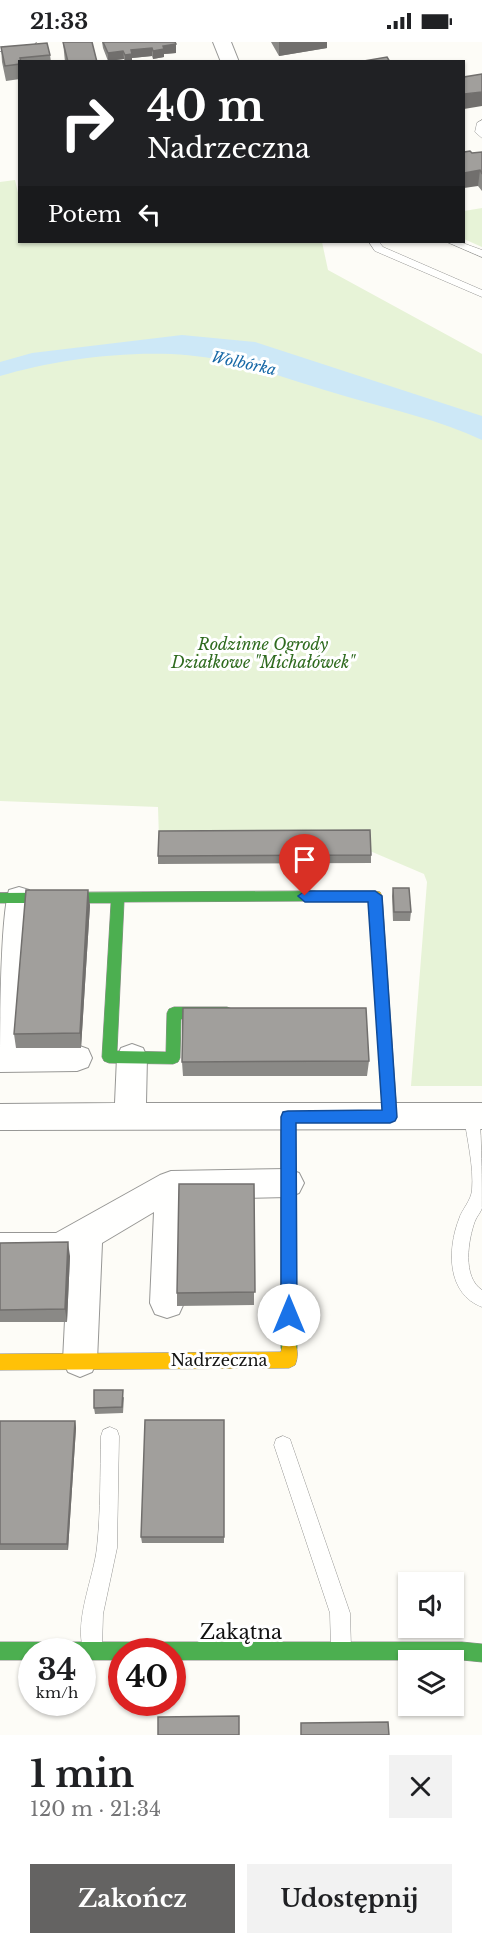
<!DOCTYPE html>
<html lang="pl">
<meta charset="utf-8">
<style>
body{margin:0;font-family:"Libre Baskerville",serif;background:#f2f2f2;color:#202124;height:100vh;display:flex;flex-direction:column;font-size:22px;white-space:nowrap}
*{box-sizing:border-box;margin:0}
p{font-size:20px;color:#757577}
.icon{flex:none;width:33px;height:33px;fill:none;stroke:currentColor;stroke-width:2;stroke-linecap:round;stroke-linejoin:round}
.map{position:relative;height:1693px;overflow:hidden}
.drawer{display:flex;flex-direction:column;background:#fff;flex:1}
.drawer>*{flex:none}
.banner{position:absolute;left:18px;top:18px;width:447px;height:183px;border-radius:0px;box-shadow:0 2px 4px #0004;background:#202124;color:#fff;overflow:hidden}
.fabs{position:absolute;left:398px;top:1530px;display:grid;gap:12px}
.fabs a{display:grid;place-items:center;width:66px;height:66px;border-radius:0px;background:#fff;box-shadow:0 2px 4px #0004;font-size:30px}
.speed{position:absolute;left:18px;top:1596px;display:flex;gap:12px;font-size:30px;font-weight:700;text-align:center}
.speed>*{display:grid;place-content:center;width:78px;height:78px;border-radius:50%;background:#fff;box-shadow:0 2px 4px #0004;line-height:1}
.speed small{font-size:15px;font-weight:400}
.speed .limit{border:9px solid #d22;background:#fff;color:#111}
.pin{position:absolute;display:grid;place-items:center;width:51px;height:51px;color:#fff;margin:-62px -26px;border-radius:50% 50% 50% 0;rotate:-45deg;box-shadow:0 0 6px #0007}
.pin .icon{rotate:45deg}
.me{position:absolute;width:66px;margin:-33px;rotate:0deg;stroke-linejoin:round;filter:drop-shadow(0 0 4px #0008)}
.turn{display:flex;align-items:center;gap:21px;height:126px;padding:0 30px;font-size:27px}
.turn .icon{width:78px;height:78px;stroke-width:2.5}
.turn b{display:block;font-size:42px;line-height:51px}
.then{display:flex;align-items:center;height:57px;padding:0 30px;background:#0003;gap:12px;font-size:22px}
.round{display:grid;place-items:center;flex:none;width:63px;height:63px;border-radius:0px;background:#f2f2f2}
.overview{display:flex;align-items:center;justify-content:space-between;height:102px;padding:0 30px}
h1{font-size:36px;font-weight:700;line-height:45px}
.primary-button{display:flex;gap:12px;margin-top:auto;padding:12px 30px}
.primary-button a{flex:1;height:69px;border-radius:0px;background:#646362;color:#fff;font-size:24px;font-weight:700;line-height:69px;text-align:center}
.primary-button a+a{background:#f2f2f2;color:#202124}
.status{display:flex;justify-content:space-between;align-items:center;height:42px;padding:0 30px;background:#fff;direction:ltr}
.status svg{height:16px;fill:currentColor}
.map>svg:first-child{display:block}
.green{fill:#e7f3d7}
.water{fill:#cde8f7}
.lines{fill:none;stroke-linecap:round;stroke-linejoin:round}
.lane-casing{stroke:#979795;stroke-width:1}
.street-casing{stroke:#979795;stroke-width:2}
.fast-casing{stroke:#8e8d8b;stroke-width:1}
.slow-casing{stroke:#8e8d8b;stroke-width:1}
.lane{fill:#fffffe;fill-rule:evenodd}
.street{fill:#fffffe;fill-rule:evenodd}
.fast{fill:#4caf50;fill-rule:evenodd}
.slow{fill:#ffc107;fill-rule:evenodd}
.wall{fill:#8a8986}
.shaded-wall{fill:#716f6d}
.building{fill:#a19f9c;stroke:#716f6d;stroke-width:1.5}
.route{fill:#1a73e8;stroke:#114b97;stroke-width:1.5}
.labels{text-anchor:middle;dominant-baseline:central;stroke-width:6;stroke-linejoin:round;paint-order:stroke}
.far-water-label{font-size:15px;font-style:italic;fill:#1768a6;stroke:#fff}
.park-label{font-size:16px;font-style:italic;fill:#2f6b1f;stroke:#fff}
.street-label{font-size:16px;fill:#111;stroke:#fff}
.near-street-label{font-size:20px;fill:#111;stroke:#fff}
</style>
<div class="status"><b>21:33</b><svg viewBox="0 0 49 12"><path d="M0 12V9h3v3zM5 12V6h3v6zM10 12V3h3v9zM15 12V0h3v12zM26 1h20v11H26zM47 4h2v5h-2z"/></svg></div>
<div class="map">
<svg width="482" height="1693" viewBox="0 0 482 1693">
<rect width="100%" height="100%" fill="#fdfcf7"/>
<!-- green -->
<path class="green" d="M15,138L19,155L20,200H322L328,228L482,312V1044H411L427,840L424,832L370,809L159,797L158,765L0,759V140Z
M482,166V205L464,197V169Z"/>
<!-- water -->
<path class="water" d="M182,293L255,300L482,374V398C440,378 393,368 348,355C306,343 264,327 221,318C155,304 64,315 0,334V320L32,311Z"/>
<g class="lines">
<!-- lane casing -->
<g class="lane-casing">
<path id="lane" d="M482,78V96L475,90L477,81Z
M369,200H379L383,205L482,248V255L375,209Z
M447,200H460L482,208V215Z
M472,1067L478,1069C482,1080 482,1153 482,1166C481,1170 477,1174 475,1179C468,1198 462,1235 482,1248V1265C447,1252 447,1208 459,1177C462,1167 471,1159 472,1148C474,1124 467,1098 464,1074L466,1069Z
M110,1385L117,1388L119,1394L117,1506L103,1572L102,1606L99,1613L92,1616L85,1613C72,1582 94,1536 97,1505C101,1468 100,1431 101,1394L103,1388Z
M283,1394L290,1397L292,1403L350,1571L351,1606L348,1613L341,1616L334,1613L331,1606L330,1571L274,1403L276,1397Z"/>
</g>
<!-- street casing -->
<g class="street-casing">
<path id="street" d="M0,0H36L33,4L0,9Z
M213,0H231L239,20H221Z
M19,845L29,848L33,856L21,1004L77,1003L88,1007L92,1016L88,1025L77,1029L0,1030C0,991 0,878 9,848Z
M132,1002L143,1006L147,1015L146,1061H482V1087L0,1088V1062L115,1061L117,1015L121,1006Z
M288,1127L299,1131L304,1141L299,1151L288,1155L187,1157L184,1261L179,1272L167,1276L155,1272L150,1261L154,1170L102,1201L97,1319L92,1330L80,1335L68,1330L63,1319L68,1217L59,1221H0V1191H56L160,1133L171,1129Z"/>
</g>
<!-- fast casing -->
<g class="fast-casing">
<path id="fast" d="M314,849L319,850L321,854L319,858L314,859L124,860L117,1009L166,1010L167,971L169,967L174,965H227L232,967L234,971L232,975L227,977H181L180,1016L178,1020L173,1022L109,1021L104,1019L102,1015L111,861H0V851Z
M288,1069L293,1071L295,1075L297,1306L295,1311L289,1313L283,1311L281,1306V1075L283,1071Z
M0,1600H462L482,1602V1620L462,1618H172V1610H122V1618H82V1610H32V1618H0Z"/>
</g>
<!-- slow casing -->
<g class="slow-casing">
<path id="slow" d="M314,849H375L380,850L382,854L397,1075L395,1079L390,1081L385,1079L383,1075L369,859H314L309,858L307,854L309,850Z
M289,1299L295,1301C298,1308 298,1316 295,1323L289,1326L0,1328V1312L281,1310L283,1301Z"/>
</g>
<!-- lane -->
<use href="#lane" class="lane"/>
<!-- street -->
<use href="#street" class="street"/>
<!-- fast -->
<use href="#fast" class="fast"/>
<!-- slow -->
<use href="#slow" class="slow"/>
</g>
<!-- wall -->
<path class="wall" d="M63,0H92L97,20H65Z
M102,0H175L176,2V11L164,12V15L153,17L152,14L132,16V20H125L124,17L108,19L103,6Z
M271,0H327V6L279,14Z
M1,5L50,13L51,20H20V37L6,39L2,20Z
M464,110L472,111L482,110V149L478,144Z
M371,813V821L158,822V814Z
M393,846L411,870L410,879H393L392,854Z
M90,863L81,1006H16L14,992Z
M369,1019L367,1034H183L182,1020Z
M254,1142V1263L177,1264V1251Z
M0,1201L70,1214L67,1280H0Z
M124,1355L123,1371L95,1372L94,1366Z
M224,1378V1501H142L141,1495Z
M0,1379H75L76,1386L68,1508H0Z"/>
<!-- shaded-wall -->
<path class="shaded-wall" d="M279,0H327V6L279,14Z
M176,2V11L164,12V15L153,17V9L163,4Z
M152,6V14L132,16V20H125V13L131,8Z
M123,9L124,17L108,19V11Z
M482,50V64L464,67V52Z
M480,128L478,144L464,146V131Z
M88,848L90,863L81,1006L80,991Z
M68,1200L70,1214L67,1280L65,1267Z
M75,1379L76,1386L68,1508L67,1502Z"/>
<!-- building -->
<path class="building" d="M63,0H92L97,20H68Z
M103,0H175L176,2L163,4L164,7L153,9L152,6L131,8L132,12L125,13L123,9L108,11Z
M47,1L50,13L20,16L21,20H20V22L5,24L1,5Z
M387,15L390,20H358Z
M482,32V50L464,52V35Z
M464,109V110L470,109L472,111L482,110V132L480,128L464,131Z
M370,788L371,813L158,814L159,789Z
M393,846H409L411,870H394Z
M26,848H88L80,991L14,992Z
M183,966H366L369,1019L182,1020Z
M179,1142H254L255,1250L177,1251Z
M68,1200L65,1267L0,1268V1201Z
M94,1348H123L122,1365L94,1366Z
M145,1378H224V1495H141Z
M0,1379H75L67,1502H0Z
M239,1674V1693H158V1675Z
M388,1680L389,1693H301V1681Z"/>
<!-- route -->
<path class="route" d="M305,849H375L382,854L397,1075L395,1079L390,1081H296L297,1273L294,1279L289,1281L283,1279L281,1273V1075L283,1070L288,1069L382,1068L368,860H305L298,854Z"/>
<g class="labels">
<!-- far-water labels -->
<g class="far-water-label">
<text transform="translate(244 321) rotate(12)">Wolbórka</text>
</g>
<!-- park labels -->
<g class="park-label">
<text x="263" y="602">Rodzinne Ogrody<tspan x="263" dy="18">Działkowe "Michałówek"</tspan></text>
</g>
<!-- street labels -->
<g class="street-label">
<text x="219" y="1318">Nadrzeczna</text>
</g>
<!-- near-street labels -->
<g class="near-street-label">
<text x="241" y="1590">Zakątna</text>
</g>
</g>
</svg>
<div class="fabs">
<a><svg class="icon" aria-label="sound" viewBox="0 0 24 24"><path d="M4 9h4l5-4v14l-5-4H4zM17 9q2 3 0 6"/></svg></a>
<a><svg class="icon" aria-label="layers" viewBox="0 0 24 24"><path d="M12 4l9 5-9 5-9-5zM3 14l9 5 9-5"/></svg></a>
</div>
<div class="speed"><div>34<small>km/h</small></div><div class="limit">40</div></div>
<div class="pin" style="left:305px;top:854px;background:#d93025"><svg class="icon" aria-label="arrive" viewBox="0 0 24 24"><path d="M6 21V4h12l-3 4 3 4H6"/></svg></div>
<svg class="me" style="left:289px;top:1273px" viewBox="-20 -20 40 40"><circle r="19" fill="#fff"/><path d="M0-13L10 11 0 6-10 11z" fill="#1a73e8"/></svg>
<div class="banner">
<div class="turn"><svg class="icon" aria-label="right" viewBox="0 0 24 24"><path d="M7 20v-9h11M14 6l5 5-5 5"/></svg><div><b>40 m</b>Nadrzeczna</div></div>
<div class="then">Potem<svg class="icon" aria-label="left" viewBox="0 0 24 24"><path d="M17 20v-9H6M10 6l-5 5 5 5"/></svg></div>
</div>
</div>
<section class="drawer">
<div class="overview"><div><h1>1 min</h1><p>120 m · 21:34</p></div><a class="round"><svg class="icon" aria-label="close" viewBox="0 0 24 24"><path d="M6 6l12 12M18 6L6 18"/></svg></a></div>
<div class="primary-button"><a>Zakończ</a><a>Udostępnij</a></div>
</section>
